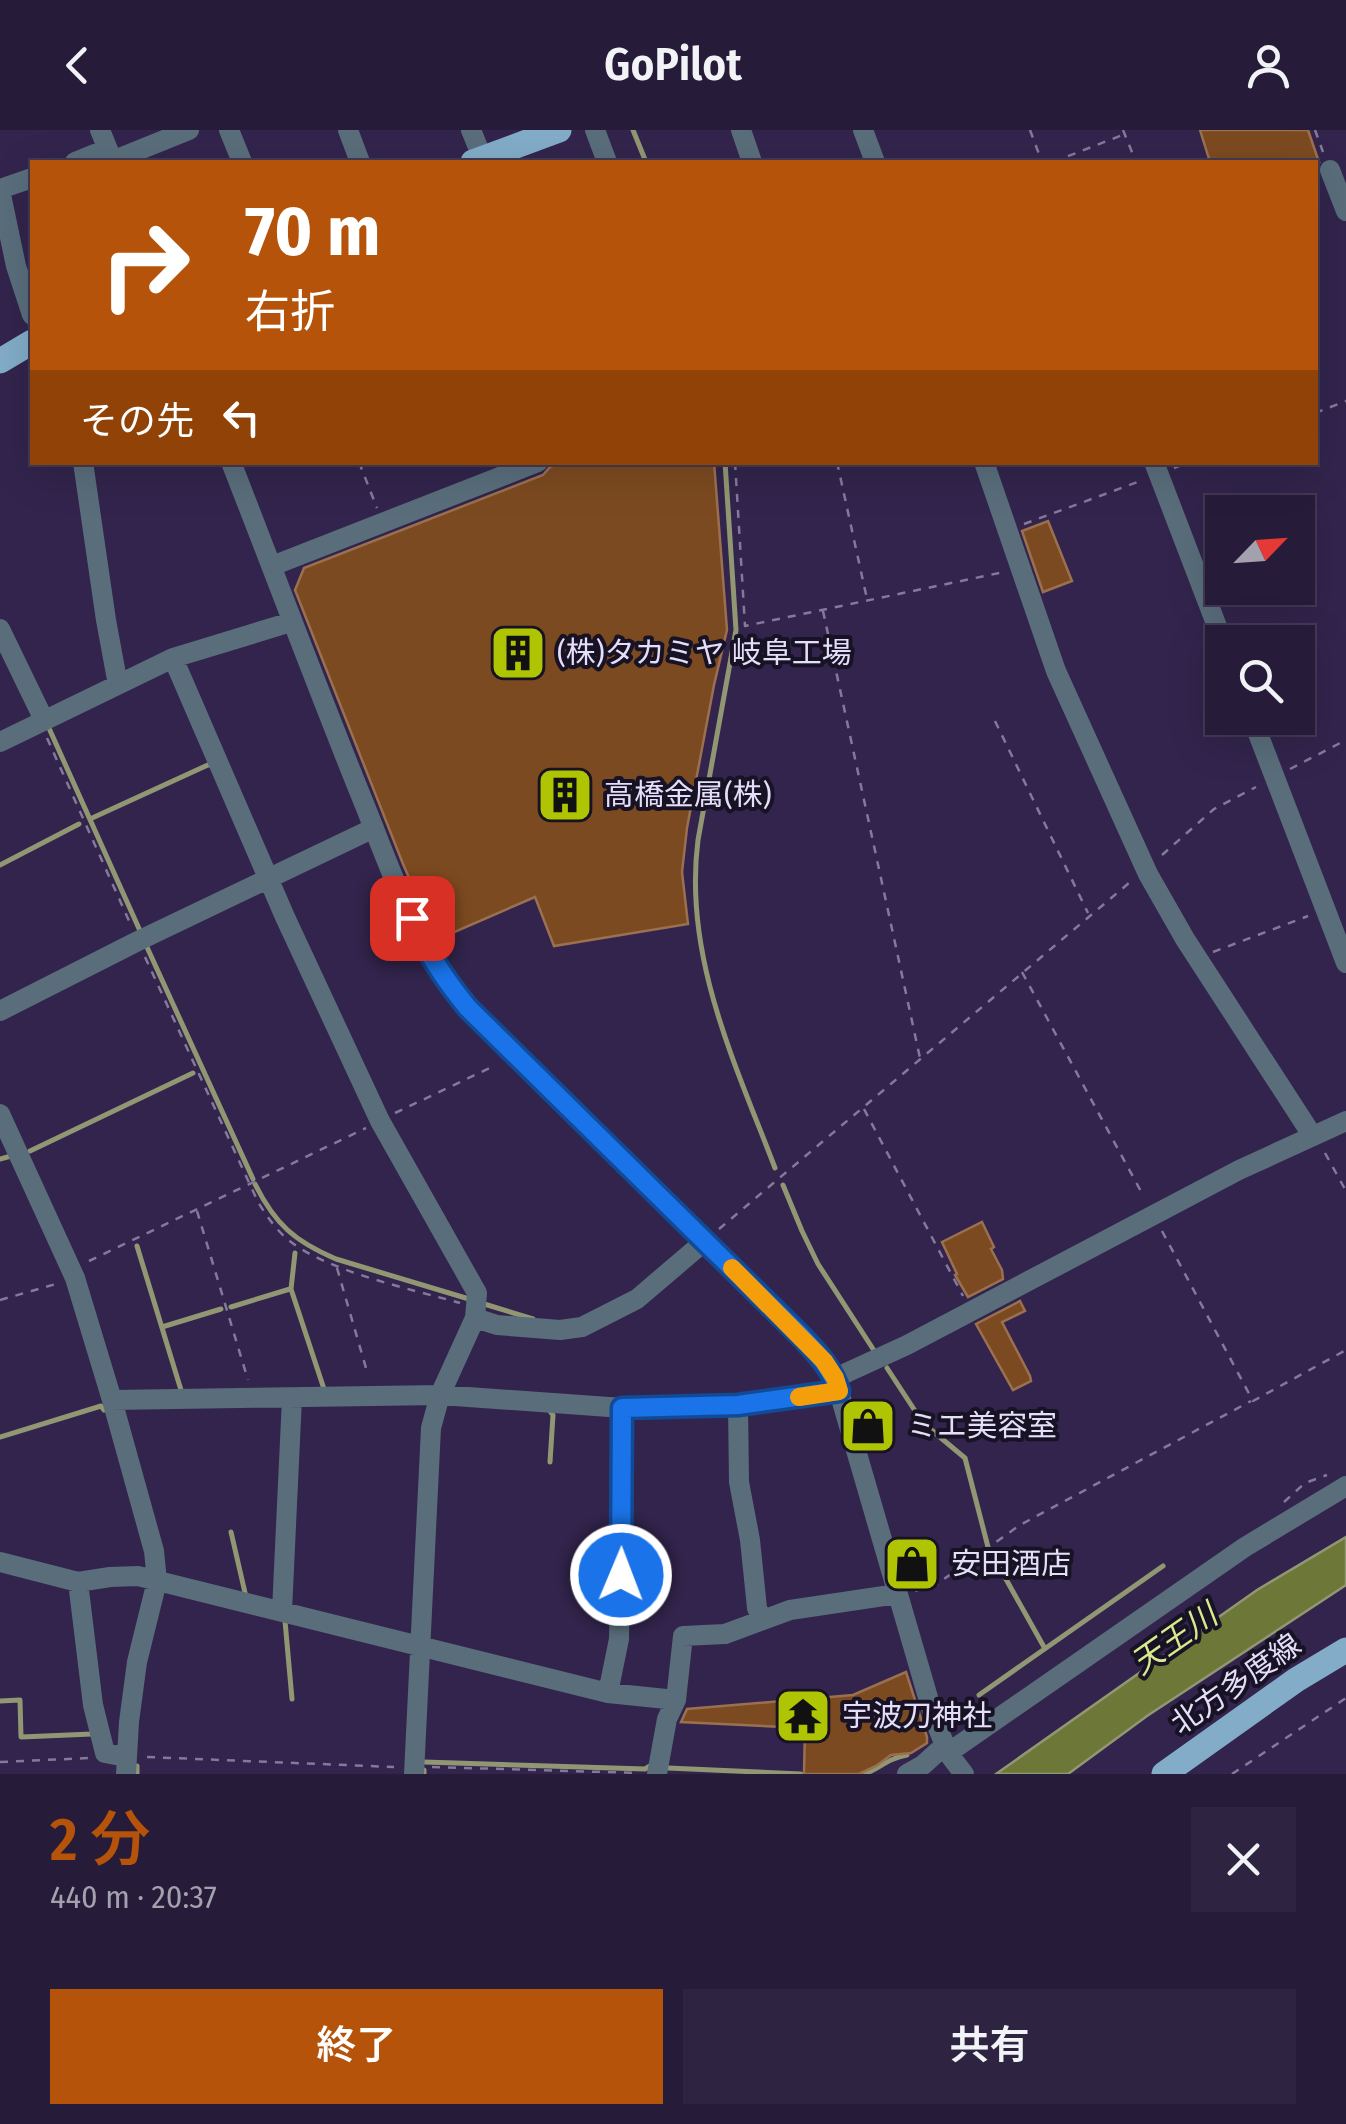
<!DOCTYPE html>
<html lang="ja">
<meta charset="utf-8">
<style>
body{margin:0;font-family:"Fira Sans Condensed","Noto Sans JP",sans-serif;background:#2e2441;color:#f1f3f6;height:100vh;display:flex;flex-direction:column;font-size:38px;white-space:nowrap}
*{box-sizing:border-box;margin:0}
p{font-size:32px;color:#a4a1ae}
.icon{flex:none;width:55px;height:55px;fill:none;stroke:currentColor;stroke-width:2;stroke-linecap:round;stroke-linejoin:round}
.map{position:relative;height:1644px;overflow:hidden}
.drawer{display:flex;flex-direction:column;background:#261b39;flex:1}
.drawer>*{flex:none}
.top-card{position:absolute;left:30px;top:30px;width:1288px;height:305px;border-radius:0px;box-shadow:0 10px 40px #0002,0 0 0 2px #423953;background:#b45309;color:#fff;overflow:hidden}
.needle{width:65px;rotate:65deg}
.buttons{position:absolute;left:1205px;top:365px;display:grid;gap:20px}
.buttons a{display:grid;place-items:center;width:110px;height:110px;border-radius:0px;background:#261b39;box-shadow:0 10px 40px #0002,0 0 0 2px #423953;font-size:50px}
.pin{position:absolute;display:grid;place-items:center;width:85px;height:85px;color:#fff;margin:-42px;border-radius:20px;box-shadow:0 5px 15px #0006}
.me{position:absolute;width:110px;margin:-55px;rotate:1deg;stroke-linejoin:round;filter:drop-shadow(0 0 8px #0008)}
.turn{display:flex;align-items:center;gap:35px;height:210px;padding:0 50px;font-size:45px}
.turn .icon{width:130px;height:130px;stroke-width:2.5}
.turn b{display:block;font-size:70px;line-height:85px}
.then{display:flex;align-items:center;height:95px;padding:0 50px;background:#0003;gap:20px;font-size:38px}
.round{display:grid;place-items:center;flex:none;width:105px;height:105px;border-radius:0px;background:#2e2441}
.summary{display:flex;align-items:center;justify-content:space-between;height:170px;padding:0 50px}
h1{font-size:60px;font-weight:600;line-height:75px;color:#b45309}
.action{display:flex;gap:20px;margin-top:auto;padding:20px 50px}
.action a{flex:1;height:115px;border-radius:0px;background:#b45309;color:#fff;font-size:40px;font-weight:600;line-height:115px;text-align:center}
.action a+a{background:#2e2441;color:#f1f3f6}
header{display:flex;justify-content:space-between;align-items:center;height:130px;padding:0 50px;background:#261b39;font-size:45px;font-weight:600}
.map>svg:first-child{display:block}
.water{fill:#6d7838;stroke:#919772;stroke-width:2.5}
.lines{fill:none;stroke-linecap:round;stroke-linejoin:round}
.stream{stroke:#919772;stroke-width:5}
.building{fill:#7c4a20;stroke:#9b7050;stroke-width:2.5}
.path{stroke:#84799a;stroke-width:2.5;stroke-dasharray:8 8;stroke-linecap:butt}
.minor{stroke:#596d7b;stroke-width:20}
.major{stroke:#82acc8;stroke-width:25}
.route-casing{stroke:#114b97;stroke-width:25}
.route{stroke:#1a73e8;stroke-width:18}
.slow{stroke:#f59e0b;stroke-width:18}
.labels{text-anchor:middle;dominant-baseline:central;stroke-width:8;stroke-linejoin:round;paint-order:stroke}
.poi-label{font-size:30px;fill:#e5def8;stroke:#171224;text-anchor:start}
.street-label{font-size:30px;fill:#e5def8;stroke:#171224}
.water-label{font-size:32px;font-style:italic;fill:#d8ea8d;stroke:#171224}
</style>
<header><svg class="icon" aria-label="back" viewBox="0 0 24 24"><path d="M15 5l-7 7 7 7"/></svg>GoPilot<svg class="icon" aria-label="person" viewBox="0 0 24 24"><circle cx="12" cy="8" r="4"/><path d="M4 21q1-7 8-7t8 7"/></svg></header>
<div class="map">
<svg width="1346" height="1644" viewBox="0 0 1346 1644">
<rect width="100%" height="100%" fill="#32244c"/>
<!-- water -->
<path class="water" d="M1346,1407V1455L1147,1586L1068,1644H996L1257,1460Z"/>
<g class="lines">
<!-- stream -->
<path class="stream" d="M633,0L646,32
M725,332L736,500L698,710C683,826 735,933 775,1038
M48,596L141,803
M90,689L210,634L211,636
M0,735L79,694
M146,815L253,1049
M30,1021L193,943
M0,1029L11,1026
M255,1054C275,1094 294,1111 336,1129L469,1169
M783,1055L802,1101L818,1134L875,1222
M137,1116L181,1260
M295,1123L291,1159L324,1259
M481,1173L533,1189
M231,1177L290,1159
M162,1197L221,1179
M887,1238L923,1293L965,1328L988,1417L1044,1517
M0,1307L101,1276L104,1280
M550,1332L553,1285L550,1281
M231,1402L246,1467
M285,1491L292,1569
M979,1565L1163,1436
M0,1571L20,1570L21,1607L92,1604
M424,1632L645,1639L650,1636
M668,1638L801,1644
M137,1644V1636
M424,1644V1640
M865,1644C881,1637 889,1628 907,1625"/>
</g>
<!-- building -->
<path class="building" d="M1200,0H1308L1319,32H1210Z
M562,332H714L727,500L714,555L687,698L682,742L688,794L554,816L535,767L436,810L403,734L295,460L304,438L543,345L550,337Z
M1048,391L1072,451L1043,462L1022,401Z
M982,1092L994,1117L991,1119L1002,1140L1003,1149L968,1167L955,1145L957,1144L942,1112Z
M1020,1171L1025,1181L1002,1192L1030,1246L1031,1251L1013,1260L976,1194Z
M917,1412L931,1451L910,1457L898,1417Z
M906,1542L927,1607V1613L911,1623L891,1625L876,1636L859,1644H804L805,1598L681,1592L687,1579L853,1565Z"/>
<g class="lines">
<!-- path -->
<path class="path" d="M1030,0L1042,32
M1123,0L1136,32
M1315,0L1323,22
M1053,32L1125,4
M1315,283L1346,271
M359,332L377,378
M735,332L745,496L1004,442
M837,332L867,469
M1174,338L1189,332
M1024,394L1143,350
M823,481L920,928
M995,591L1088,783
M47,608L130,793
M1290,639L1346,610
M1162,725L1214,679L1256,657
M1213,822L1308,786
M145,827L258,1072C266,1085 275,1098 286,1108C324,1141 411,1159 460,1173
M1022,842L1144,1067
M864,979L963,1166
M395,983L496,935
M1325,1023L1346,1061
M197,1081L248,1250
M719,1099L1129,753
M1162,1101L1253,1271L1346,1220
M89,1131L366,998
M337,1138L368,1245
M0,1170L56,1154
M1284,1372L1305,1353L1327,1345
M915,1461L937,1454L1020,1395L1251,1271
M147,1627L394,1637
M0,1632L89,1628
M432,1637L639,1643
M1232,1644L1346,1568"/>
<!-- minor -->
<path class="minor" d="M100,0L113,32
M229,0L242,32
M348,0L360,32
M471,0L484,32
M595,0L607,32
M741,0L752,32
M863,0L875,32
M112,31L189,0
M75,32L107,19
M1330,40L1346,81
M0,59L32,48
M0,60L16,136L32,185
M83,332L106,490L118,555
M231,332C274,442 315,552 359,661C380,712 399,767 424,816C435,839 452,859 468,878L800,1205L824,1231L835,1248L934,1588L948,1623L964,1644
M984,332L1056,541L1148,744L1185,809L1312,1005
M1154,332L1223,512
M272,436L538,332
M0,499L44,590
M173,528L285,787L380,991L477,1163L475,1188L440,1265L431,1298L414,1644
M1252,588L1346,833
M0,612L173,528L291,492
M0,881L138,811L374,698
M0,984L75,1148L112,1270L154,1421L157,1451L137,1532L129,1592L126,1644
M475,1188L497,1195L560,1200L582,1197L637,1169L705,1111
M835,1248L907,1215L1239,1040L1346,991
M112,1270L440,1265L623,1278L738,1275L839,1261
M738,1275L739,1352L750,1410L757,1478L762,1490
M0,1432L78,1452L110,1447L138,1446L608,1563L676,1570L667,1589L657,1644
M78,1452L93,1575L105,1623L126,1627
M282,1481L292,1268
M608,1563L619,1509L623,1278
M676,1570L683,1506L725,1504L790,1480L897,1464
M948,1623L1245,1417L1346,1356
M907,1644L923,1635L945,1615"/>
<!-- major -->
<path class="major" d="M473,32L559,0
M0,231L32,212
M1164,1644L1296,1550L1346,1520"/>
</g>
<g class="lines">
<!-- route casing -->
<g class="route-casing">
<path id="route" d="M412,788C426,822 445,850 468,878L800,1205C816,1222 832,1238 839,1261L738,1275L622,1278L621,1445"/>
</g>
<!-- route -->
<use href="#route" class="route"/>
<!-- slow -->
<path class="slow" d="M732,1138L824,1231L835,1248L839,1261L799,1267"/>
</g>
<!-- icons -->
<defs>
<g id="building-square" transform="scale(2.875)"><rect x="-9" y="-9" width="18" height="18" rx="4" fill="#afc503" stroke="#171224"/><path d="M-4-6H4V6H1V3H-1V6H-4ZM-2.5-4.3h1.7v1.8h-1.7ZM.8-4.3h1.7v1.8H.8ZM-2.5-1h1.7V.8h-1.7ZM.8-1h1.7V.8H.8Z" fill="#111"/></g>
<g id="shop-square" transform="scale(2.875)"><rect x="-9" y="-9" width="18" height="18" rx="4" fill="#afc503" stroke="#171224"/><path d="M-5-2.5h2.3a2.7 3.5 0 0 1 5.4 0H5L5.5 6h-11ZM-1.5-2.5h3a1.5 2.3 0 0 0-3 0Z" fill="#111"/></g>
<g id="temple-square" transform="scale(2.875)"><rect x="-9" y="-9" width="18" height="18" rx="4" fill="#afc503" stroke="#171224"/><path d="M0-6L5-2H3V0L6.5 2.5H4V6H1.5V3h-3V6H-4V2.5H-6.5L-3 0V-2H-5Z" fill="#111"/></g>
</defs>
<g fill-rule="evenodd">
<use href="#building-square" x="518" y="523"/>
<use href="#building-square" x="565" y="665"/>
<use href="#shop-square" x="868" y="1296"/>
<use href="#shop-square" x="912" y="1434"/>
<use href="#temple-square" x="803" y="1586"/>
</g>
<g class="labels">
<!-- poi labels -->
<g class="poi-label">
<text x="557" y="523">(株)タカミヤ 岐阜工場</text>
<text x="604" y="665">高橋金属(株)</text>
<text x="907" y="1296">ミエ美容室</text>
<text x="951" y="1434">安田酒店</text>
<text x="842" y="1586">宇波刀神社</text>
</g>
<!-- street labels -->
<g class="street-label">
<text transform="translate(1236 1554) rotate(-35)">北方多度線</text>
</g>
<!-- water labels -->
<g class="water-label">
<text transform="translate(1174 1509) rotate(-35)">天王川</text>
</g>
</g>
</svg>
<div class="buttons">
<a><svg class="needle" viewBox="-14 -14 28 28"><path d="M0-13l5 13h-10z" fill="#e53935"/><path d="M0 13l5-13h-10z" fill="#a4a1ae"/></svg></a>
<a><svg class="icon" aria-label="search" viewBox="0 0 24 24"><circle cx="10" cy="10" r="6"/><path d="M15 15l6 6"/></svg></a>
</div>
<div class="pin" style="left:412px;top:788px;background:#d93025"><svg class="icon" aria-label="arrive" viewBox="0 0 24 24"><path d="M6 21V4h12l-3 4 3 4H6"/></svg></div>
<svg class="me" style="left:621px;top:1445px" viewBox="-20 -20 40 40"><circle r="17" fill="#1a73e8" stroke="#fff" stroke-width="3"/><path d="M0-11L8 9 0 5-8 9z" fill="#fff"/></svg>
<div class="top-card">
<div class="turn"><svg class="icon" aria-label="right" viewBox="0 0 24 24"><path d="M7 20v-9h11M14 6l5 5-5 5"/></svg><div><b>70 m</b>右折</div></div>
<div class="then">その先<svg class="icon" aria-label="left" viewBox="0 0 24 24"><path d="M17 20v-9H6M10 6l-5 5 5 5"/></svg></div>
</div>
</div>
<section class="drawer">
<div class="summary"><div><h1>2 分</h1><p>440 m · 20:37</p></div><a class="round"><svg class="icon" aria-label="close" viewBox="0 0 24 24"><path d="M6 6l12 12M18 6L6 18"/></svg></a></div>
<div class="action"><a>終了</a><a>共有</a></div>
</section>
